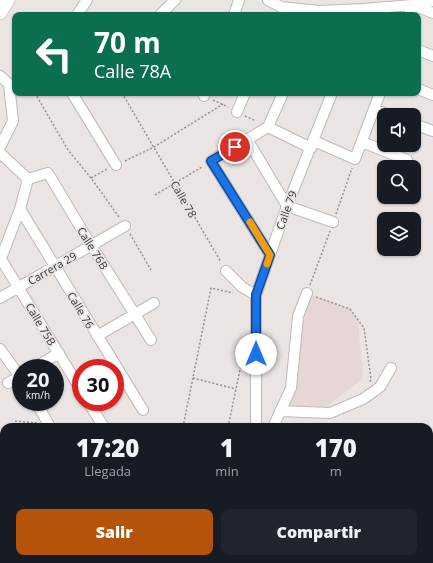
<!DOCTYPE html>
<html lang="es">
<style>
body{margin:0;font-family:"Open Sans",sans-serif;background:#20242c;color:#f1f3f6;height:100vh;display:flex;flex-direction:column;font-size:15px;white-space:nowrap}
*{box-sizing:border-box;margin:0}
p{font-size:13px;color:#9ea1a6}
.icon{flex:none;width:22px;height:22px;fill:none;stroke:currentColor;stroke-width:2;stroke-linecap:round;stroke-linejoin:round}
.map{position:relative;flex:1;overflow:hidden}
.drawer{position:absolute;left:0px;top:423px;width:433px;height:140px;display:flex;flex-direction:column;background:#171b24;border-radius:12px 12px 0 0;box-shadow:0 1px 3px #0004}
.drawer>*{flex:none}
.banner{position:absolute;left:12px;top:12px;width:409px;height:84px;border-radius:8px;box-shadow:0 1px 3px #0004;background:#0b6e4f;color:#fff;overflow:hidden}
.tools{position:absolute;left:377px;top:108px;display:grid;gap:8px}
.tools a{display:grid;place-items:center;width:44px;height:44px;border-radius:8px;background:#171b24;box-shadow:0 1px 3px #0004;font-size:20px}
.speed{position:absolute;left:12px;top:359px;display:flex;gap:8px;font-size:20px;font-weight:700;text-align:center}
.speed>*{display:grid;place-content:center;width:52px;height:52px;border-radius:50%;background:#171b24;box-shadow:0 1px 3px #0004;line-height:1}
.speed small{font-size:10px;font-weight:400}
.speed .limit{border:6px solid #d22;background:#fff;color:#111}
.pin{position:absolute;display:grid;place-items:center;width:34px;height:34px;color:#fff;margin:-17px;border:2px solid #fff;border-radius:50%;box-shadow:0 1px 4px #0007}
.me{position:absolute;width:44px;margin:-22px;rotate:0deg;stroke-linejoin:round;filter:drop-shadow(0 0 3px #0008)}
.turn{display:flex;align-items:center;gap:14px;height:84px;padding:0 16px;font-size:18px}
.turn .icon{width:52px;height:52px;stroke-width:2.5}
.turn b{display:block;font-size:28px;line-height:34px}
.eta{display:flex;justify-content:space-evenly;align-items:center;height:68px;text-align:center}
.eta b{font-size:24px;font-weight:800;line-height:28px}
.primary-button{display:flex;gap:8px;margin-top:auto;padding:8px 16px}
.primary-button a{flex:1;height:46px;border-radius:8px;background:#b45309;color:#fff;font-size:16px;font-weight:800;line-height:46px;text-align:center}
.primary-button a+a{background:#20242c;color:#f1f3f6}
.map>svg:first-child{display:block}
.built{fill:#e6d6d5}
.lines{fill:none;stroke-linecap:round;stroke-linejoin:round}
.minor-casing{stroke:#bfb9b9;stroke-width:12}
.major-casing{stroke:#bfb9b9;stroke-width:14}
.path{stroke:#959191;stroke-width:1.5;stroke-dasharray:2 2;stroke-linecap:butt}
.minor{stroke:#fff;stroke-width:10}
.major{stroke:#fff;stroke-width:13}
.route-casing{stroke:#114b97;stroke-width:10}
.route{stroke:#1a73e8;stroke-width:7}
.slow{stroke:#f59e0b;stroke-width:7}
.labels{text-anchor:middle;dominant-baseline:central;stroke-width:3.5;stroke-linejoin:round;paint-order:stroke}
.street-label{font-size:11px;fill:#3b3939;stroke:#eae4e3}
</style>
<div class="map">
<svg width="433" height="563" viewBox="0 0 433 563">
<rect width="100%" height="100%" fill="#eae4e3"/>
<!-- built -->
<path class="built" d="M307,293L350,309L358,320L363,378L320,412L280,411L291,388L298,316Z"/>
<g class="lines">
<!-- minor casing -->
<g class="minor-casing">
<path id="minor" d="M268,0L281,7L319,11L363,9L413,5L433,1
M413,5L433,13
M77,15L87,0
M160,15L175,0
M234,15L239,0
M409,15L413,5
M418,50L433,56
M0,76L9,84L13,121L0,147
M418,89L433,95
M72,93L116,165
M204,96L205,93
M374,109L389,115
M237,112L245,93
M414,124L433,131
M268,127L211,161L270,255
M268,127L311,148
M268,127L283,93
M247,139L287,206L333,222
M314,141L355,159L380,93
M362,142L407,160
M0,153L28,179
M28,179L48,173L91,245L151,340
M20,209L143,410
M1,259L81,390
M0,261L20,209L28,179
M226,271L242,287L256,295
M0,298L125,226
M97,336L154,303
M0,349L21,378
M34,368L59,353
M8,383L21,376
M36,402L49,425
M88,402L104,427
M280,411L330,413L363,399L380,387L391,368
M256,427V295L287,206L332,93
M273,427L291,388L298,316L307,293
M429,450L433,442
M429,494L433,496
M429,539L433,540
M251,559L256,563
M353,559L369,563
M170,562L190,559
M41,563L54,559
M101,563L104,559
M155,563L157,559
M395,563L396,559"/>
</g>
<!-- major casing -->
<g class="major-casing">
<path id="major" d="M0,13L8,0
M0,462L4,463
M0,478L4,479
M304,559L307,563
M322,559L325,563"/>
</g>
<!-- path -->
<path class="path" d="M35,93L68,150L91,178L119,217
M122,93L221,262
M213,100L228,107
M245,116L256,121
M125,161L154,147L223,104
M91,178L107,169
M155,195L202,167
M336,214L352,168
M130,234L151,270
M310,285L330,231
M316,297L350,309L364,328L371,379L370,382
M193,378L236,389
M15,421L37,423
M58,425L76,426L77,427
M183,427L211,288L233,293
M228,427L245,346"/>
<!-- minor -->
<use href="#minor" class="minor"/>
<!-- major -->
<use href="#major" class="major"/>
</g>
<g class="lines">
<!-- route casing -->
<g class="route-casing">
<path id="route" d="M235,147L211,161L270,255L256,295V354"/>
</g>
<!-- route -->
<use href="#route" class="route"/>
<!-- slow -->
<path class="slow" d="M250,222L270,255L267,264"/>
</g>
<g class="labels">
<!-- street labels -->
<g class="street-label">
<text transform="translate(184 199) rotate(60)">Calle 78</text>
<text transform="translate(286 210) rotate(-70)">Calle 79</text>
<text transform="translate(93 248) rotate(58)">Calle 76B</text>
<text transform="translate(52 268) rotate(-30)">Carrera 29</text>
<text transform="translate(81 310) rotate(59)">Calle 76</text>
<text transform="translate(41 324) rotate(59)">Calle 75B</text>
</g>
</g>
</svg>
<div class="tools">
<a><svg class="icon" aria-label="sound" viewBox="0 0 24 24"><path d="M4 9h4l5-4v14l-5-4H4zM17 9q2 3 0 6"/></svg></a>
<a><svg class="icon" aria-label="search" viewBox="0 0 24 24"><circle cx="10" cy="10" r="6"/><path d="M15 15l6 6"/></svg></a>
<a><svg class="icon" aria-label="layers" viewBox="0 0 24 24"><path d="M12 4l9 5-9 5-9-5zM3 14l9 5 9-5"/></svg></a>
</div>
<div class="speed"><div>20<small>km/h</small></div><div class="limit">30</div></div>
<div class="pin" style="left:235px;top:147px;background:#d93025"><svg class="icon" aria-label="arrive" viewBox="0 0 24 24"><path d="M6 21V4h12l-3 4 3 4H6"/></svg></div>
<svg class="me" style="left:256px;top:354px" viewBox="-20 -20 40 40"><circle r="19" fill="#fff"/><path d="M0-13L10 11 0 6-10 11z" fill="#1a73e8"/></svg>
<div class="banner">
<div class="turn"><svg class="icon" aria-label="left" viewBox="0 0 24 24"><path d="M17 20v-9H6M10 6l-5 5 5 5"/></svg><div><b>70 m</b>Calle 78A</div></div>
</div>
<section class="drawer">
<div class="eta">
<div><b>17:20</b><p>Llegada</p></div>
<div><b>1</b><p>min</p></div>
<div><b>170</b><p>m</p></div>
</div>
<div class="primary-button"><a>Salir</a><a>Compartir</a></div>
</section>
</div>
